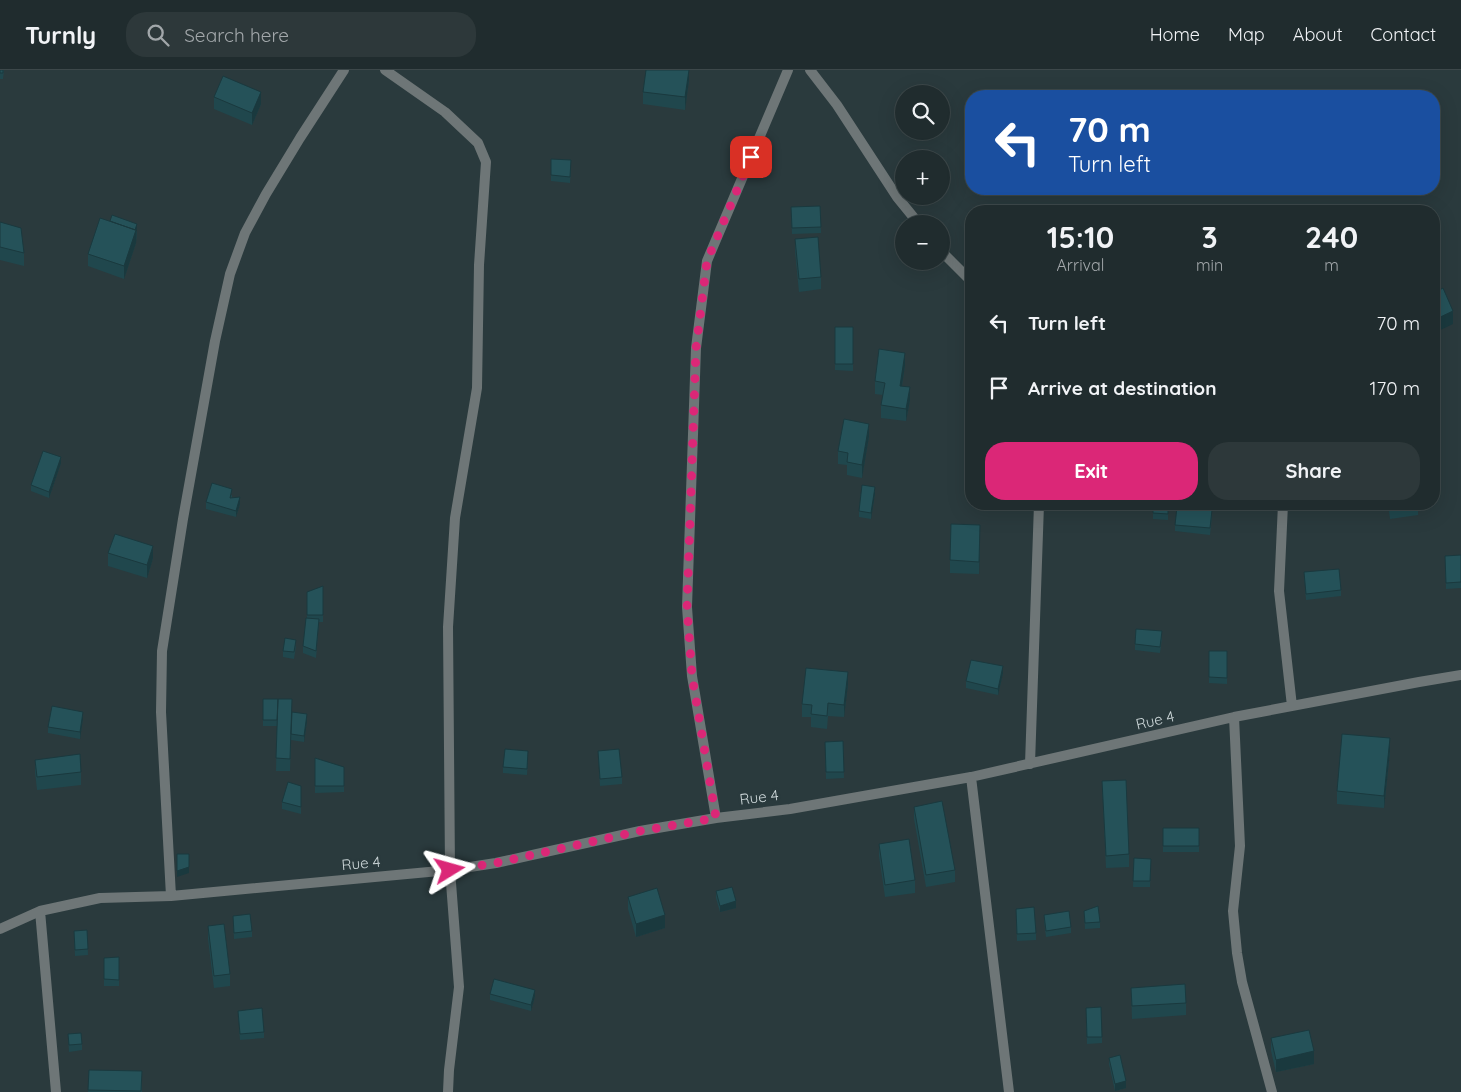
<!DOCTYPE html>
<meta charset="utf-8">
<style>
body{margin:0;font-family:Quicksand,sans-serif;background:#2d383a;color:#f1f3f6;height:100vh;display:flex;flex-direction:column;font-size:19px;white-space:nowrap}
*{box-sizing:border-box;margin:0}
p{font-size:16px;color:#a2a7aa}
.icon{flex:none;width:28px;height:28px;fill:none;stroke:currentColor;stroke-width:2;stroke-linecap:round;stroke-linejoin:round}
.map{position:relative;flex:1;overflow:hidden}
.sheet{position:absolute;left:965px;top:135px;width:475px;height:305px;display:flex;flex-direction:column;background:#202c2e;border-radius:20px;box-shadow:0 5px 20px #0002,0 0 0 1px #3d484a}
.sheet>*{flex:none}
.hud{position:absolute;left:965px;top:20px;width:475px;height:105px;border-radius:20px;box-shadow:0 5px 20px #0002,0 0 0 1px #3d484a;background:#1a4fa0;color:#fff;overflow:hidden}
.fabs{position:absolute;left:895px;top:15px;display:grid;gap:10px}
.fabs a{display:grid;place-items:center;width:55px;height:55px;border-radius:50%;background:#202c2e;box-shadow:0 5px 20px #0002,0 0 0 1px #3d484a;font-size:25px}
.pin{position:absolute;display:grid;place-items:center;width:42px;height:42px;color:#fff;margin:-21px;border-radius:10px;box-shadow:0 2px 8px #0006}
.me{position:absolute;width:55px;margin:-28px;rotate:82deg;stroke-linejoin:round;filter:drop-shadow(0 0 4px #0008)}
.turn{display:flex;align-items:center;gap:18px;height:105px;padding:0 20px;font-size:22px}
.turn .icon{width:65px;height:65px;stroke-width:2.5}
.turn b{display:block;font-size:35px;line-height:42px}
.eta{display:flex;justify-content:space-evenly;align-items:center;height:85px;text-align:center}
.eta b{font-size:30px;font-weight:700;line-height:35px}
.cta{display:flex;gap:10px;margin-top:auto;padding:10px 20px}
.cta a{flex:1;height:58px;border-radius:20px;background:#db2777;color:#fff;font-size:20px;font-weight:700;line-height:58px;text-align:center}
.cta a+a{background:#2d383a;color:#f1f3f6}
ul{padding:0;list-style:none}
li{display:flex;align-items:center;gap:15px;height:65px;padding:0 20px}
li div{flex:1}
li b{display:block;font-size:19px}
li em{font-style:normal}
header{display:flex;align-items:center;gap:30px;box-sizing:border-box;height:70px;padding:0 25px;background:#202c2e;border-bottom:1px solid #3d484a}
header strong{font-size:24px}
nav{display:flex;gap:28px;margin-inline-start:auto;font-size:18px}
.search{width:350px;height:45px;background:#2d383a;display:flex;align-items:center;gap:12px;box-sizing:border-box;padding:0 18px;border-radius:20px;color:#a2a7aa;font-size:19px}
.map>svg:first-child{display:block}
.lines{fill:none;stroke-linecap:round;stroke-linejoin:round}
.minor{stroke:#6e7677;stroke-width:10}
.wall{fill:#20474d}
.shaded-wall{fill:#1a393e}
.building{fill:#255259;stroke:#1a393e}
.route{stroke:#db2777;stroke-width:9;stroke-dasharray:0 16.2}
.labels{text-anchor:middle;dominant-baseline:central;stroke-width:5;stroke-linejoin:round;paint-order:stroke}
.street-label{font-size:15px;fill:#ced8da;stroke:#2a3a3d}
</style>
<header>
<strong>Turnly</strong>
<div class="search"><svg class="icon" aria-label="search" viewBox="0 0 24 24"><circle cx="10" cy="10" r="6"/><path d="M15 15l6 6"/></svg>Search here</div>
<nav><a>Home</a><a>Map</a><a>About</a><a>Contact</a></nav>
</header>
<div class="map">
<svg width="1461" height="1022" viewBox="0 0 1461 1022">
<rect width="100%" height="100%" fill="#2a3a3d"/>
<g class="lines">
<!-- minor -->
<path class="minor" d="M385,0L445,42L478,73L486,92L479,195L477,318L455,448L448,557L450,800L459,917L449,1000L448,1022
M810,0L837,35L897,127L919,154
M941,181L971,211
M1283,434L1279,521L1292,636
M1234,647L1240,776L1233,841L1237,883L1242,912L1272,1022
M1030,694L1039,434
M971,707L1009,1022
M716,748L692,606L687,537L696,278L707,191L788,0
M171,826L161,642L162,581L183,449L215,271L230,204L245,163L266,124L300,68L344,0
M40,841L56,1022
M0,859L40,841L100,828L171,826L450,800L496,793L640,761L716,748L790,739L971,707L1234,647L1419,612L1461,605"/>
</g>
<!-- wall -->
<path class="wall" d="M0,0H4L3,9H0Z
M689,0V10L685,40L643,34V22Z
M214,27L261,34L252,55L214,39Z
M571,97L570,113L551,111V105Z
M820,136L821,163L792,164L791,137Z
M0,152L24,183V196L0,190Z
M137,161L136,173L124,209L88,196V184Z
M795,169L821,207V219L799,222L795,181Z
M835,257H853V301L835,300Z
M905,295L902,316L910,330L906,351L881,348V335L883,325L875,324V311Z
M869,366L862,408L847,405V395L838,394V381Z
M61,393L49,428L31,421V415Z
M875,423L871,449L859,447V441Z
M232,425V428L240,434L236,447L206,439V432Z
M1153,434H1168V450L1153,449Z
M1388,434H1418V445L1390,449Z
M1212,446L1210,465L1175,461V455Z
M980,468L979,504L950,503V490Z
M108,483L153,488L147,508L108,496Z
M1461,485V518L1446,519L1445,486Z
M1304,502L1341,520V526L1306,530Z
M323,516V552H319L316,588L303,583V576L307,548V522Z
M1162,568L1160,583L1135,580V574Z
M296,576L294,589L283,587V581Z
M1209,581H1227V614L1209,613Z
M1003,603L998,625L966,618V611Z
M848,614L844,647L828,646L827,659L811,657V647H802V634Z
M263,629L291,657L307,651L304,672L291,670L290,701H276L277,656H263Z
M83,648L80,669L48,663V657Z
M843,671L844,708L826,709L825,672Z
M598,681L622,707V714L600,716Z
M1390,681L1384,738L1337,734V721Z
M528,687L527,705L503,703V697Z
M315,688L344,697V722L315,723Z
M35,690L81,702V715L37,720L35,702Z
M1102,711L1129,784V797L1106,798Z
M301,716V744L282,739V732Z
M914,737L955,800V812L926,817L914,749Z
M1163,758H1199V782H1163Z
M879,774L915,810V823L885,827L879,786Z
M1134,788L1151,789L1150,817H1133Z
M716,821L736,838L720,842L716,828Z
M628,827L665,858L636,867L628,839Z
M1016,839L1036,863V870L1017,871Z
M1084,841L1100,852V858L1085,859Z
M1044,845L1071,857V863L1046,867L1044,851Z
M233,846L252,861V867L234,869Z
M208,856L230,904V916L214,918L208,869Z
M87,860L88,885L75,886L74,861Z
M119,887V916H104V888Z
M1131,918L1186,933V945L1132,949Z
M490,924L535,926L531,941L490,930Z
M1086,938L1102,967V973L1087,974Z
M238,941L264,962V968L240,970Z
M68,964L82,974V980L69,982Z
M1271,968L1314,994L1276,1002L1271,981Z
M1109,988L1126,1018L1115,1021L1109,994Z
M89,1000L142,1001V1022H88Z"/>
<!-- shaded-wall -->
<path class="shaded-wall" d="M689,0V10L685,40V27Z
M261,22V34L252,55V43Z
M137,154L136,173L124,209V196L132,166Z
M1453,241V254L1434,263V250Z
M905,283V295L900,328V316Z
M910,317V330L906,351V339Z
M869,354V366L862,408V395Z
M61,387V393L49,428V422Z
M875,417V423L871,449V443Z
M240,427V434L236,447V441Z
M980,455V468L979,504V492Z
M153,476V488L147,508V495Z
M1003,596V603L998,625V619Z
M848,602V614L844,647V635Z
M83,642V648L80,669V662Z
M307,644V651L304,672V666Z
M1390,668V681L1384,738V726Z
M189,784V803L177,807V801Z
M736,831V838L720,842V836Z
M665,845V858L636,867V854Z
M535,920V926L531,941V935Z
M1314,981V994L1276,1002V990Z
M1126,1011V1018L1115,1021V1014Z"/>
<!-- building -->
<path class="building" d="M0,0H3V3H0Z
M646,0H689L685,27L643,22Z
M223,6L261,22L252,43L214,27Z
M551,89L571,90L570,107L551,105Z
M820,136L821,157L792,158L791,137Z
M112,145L137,154L135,160L110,151Z
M100,148L136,160L124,196L88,184Z
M0,152L21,158L24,183L0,177Z
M818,167L821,207L799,209L795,169Z
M1443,218L1453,241L1434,250V223Z
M835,257H853V294H835Z
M879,279L905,283L900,316L910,317L906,339L881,335L885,313L875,311Z
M844,349L869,354L862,395L847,392L848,383L838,381Z
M43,381L61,387L49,422L31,415Z
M212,413L232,419L230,428L240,427L236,441L206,432Z
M862,415L875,417L871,443L859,441Z
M1153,434H1168V444L1153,443Z
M1390,434H1410L1390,437Z
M1177,437L1212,440L1210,458L1175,455Z
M951,454L980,455L979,492L950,490Z
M115,464L153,476L147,495L108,483Z
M1461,485V512L1446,513L1445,486Z
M1339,499L1341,520L1306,524L1304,502Z
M323,516V545H307V522Z
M306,548L319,549L316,581L303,576Z
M1136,559L1162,561L1160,577L1135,574Z
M285,568L296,570L294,582L283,581Z
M1209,581H1227V608L1209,607Z
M971,590L1003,596L998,619L966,611Z
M806,598L848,602L844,635L828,633L827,646L811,644L812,635L802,634Z
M263,629H278L277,650H263Z
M278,629H292L290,689L276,688Z
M52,636L83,642L80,662L48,657Z
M292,642L307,644L304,666L291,664Z
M1342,664L1390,668L1384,726L1337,721Z
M843,671L844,702H826L825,672Z
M505,679L528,681L527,699L503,697Z
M619,679L622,707L600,709L598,681Z
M80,684L81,702L37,707L35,690Z
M315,688L344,697V716H315Z
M1126,710L1129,784L1106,786L1102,711Z
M288,712L301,716V737L282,732Z
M942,731L955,800L926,805L914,737Z
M1163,758H1199V776H1163Z
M909,769L915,810L885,815L879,774Z
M177,784H189V797L177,801Z
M1134,788L1151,789L1150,811H1133Z
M732,817L736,831L720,836L716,821Z
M657,818L665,845L636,854L628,827Z
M1098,836L1100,852L1085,853L1084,841Z
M1034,837L1036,863L1017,864L1016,839Z
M1069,841L1071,857L1046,861L1044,845Z
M250,844L252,861L234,863L233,846Z
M224,854L230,904L214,906L208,856Z
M87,860L88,879L75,880L74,861Z
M119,887V910L104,909V888Z
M494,909L535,920L531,935L490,924Z
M1185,914L1186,933L1132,936L1131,918Z
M1101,937L1102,967H1087L1086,938Z
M262,938L264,962L240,964L238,941Z
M1309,960L1314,981L1276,990L1271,968Z
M81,963L82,974L69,975L68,964Z
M1120,985L1126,1011L1115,1014L1109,988Z
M89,1000L142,1001L141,1021L88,1020Z"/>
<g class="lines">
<!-- route -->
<path class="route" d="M450,800L496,793L640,761L716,748L692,606L687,537L696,278L707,191L751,87"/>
</g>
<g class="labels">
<!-- street labels -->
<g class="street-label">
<text transform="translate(1155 650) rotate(-13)">Rue 4</text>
<text transform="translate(759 727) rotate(-7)">Rue 4</text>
<text transform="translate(361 793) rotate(-5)">Rue 4</text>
</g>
</g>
</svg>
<div class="fabs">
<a><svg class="icon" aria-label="search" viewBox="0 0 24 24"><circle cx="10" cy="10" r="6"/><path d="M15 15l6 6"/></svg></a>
<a>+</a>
<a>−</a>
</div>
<div class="pin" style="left:751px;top:87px;background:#d93025"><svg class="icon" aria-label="arrive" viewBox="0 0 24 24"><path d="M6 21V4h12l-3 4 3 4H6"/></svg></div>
<svg class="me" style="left:450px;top:800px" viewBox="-20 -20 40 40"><path d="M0-17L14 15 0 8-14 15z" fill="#db2777" stroke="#fff" stroke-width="4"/></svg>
<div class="hud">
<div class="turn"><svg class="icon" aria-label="left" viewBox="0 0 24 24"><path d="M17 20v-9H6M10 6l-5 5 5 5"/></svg><div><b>70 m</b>Turn left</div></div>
</div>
<section class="sheet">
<div class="eta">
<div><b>15:10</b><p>Arrival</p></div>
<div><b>3</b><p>min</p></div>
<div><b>240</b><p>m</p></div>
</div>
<ul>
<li><svg class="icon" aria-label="left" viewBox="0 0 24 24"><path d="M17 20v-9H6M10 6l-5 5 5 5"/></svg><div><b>Turn left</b></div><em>70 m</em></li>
<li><svg class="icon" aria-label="arrive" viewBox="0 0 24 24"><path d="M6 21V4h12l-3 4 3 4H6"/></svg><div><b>Arrive at destination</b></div><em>170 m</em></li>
</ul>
<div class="cta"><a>Exit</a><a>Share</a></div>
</section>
</div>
